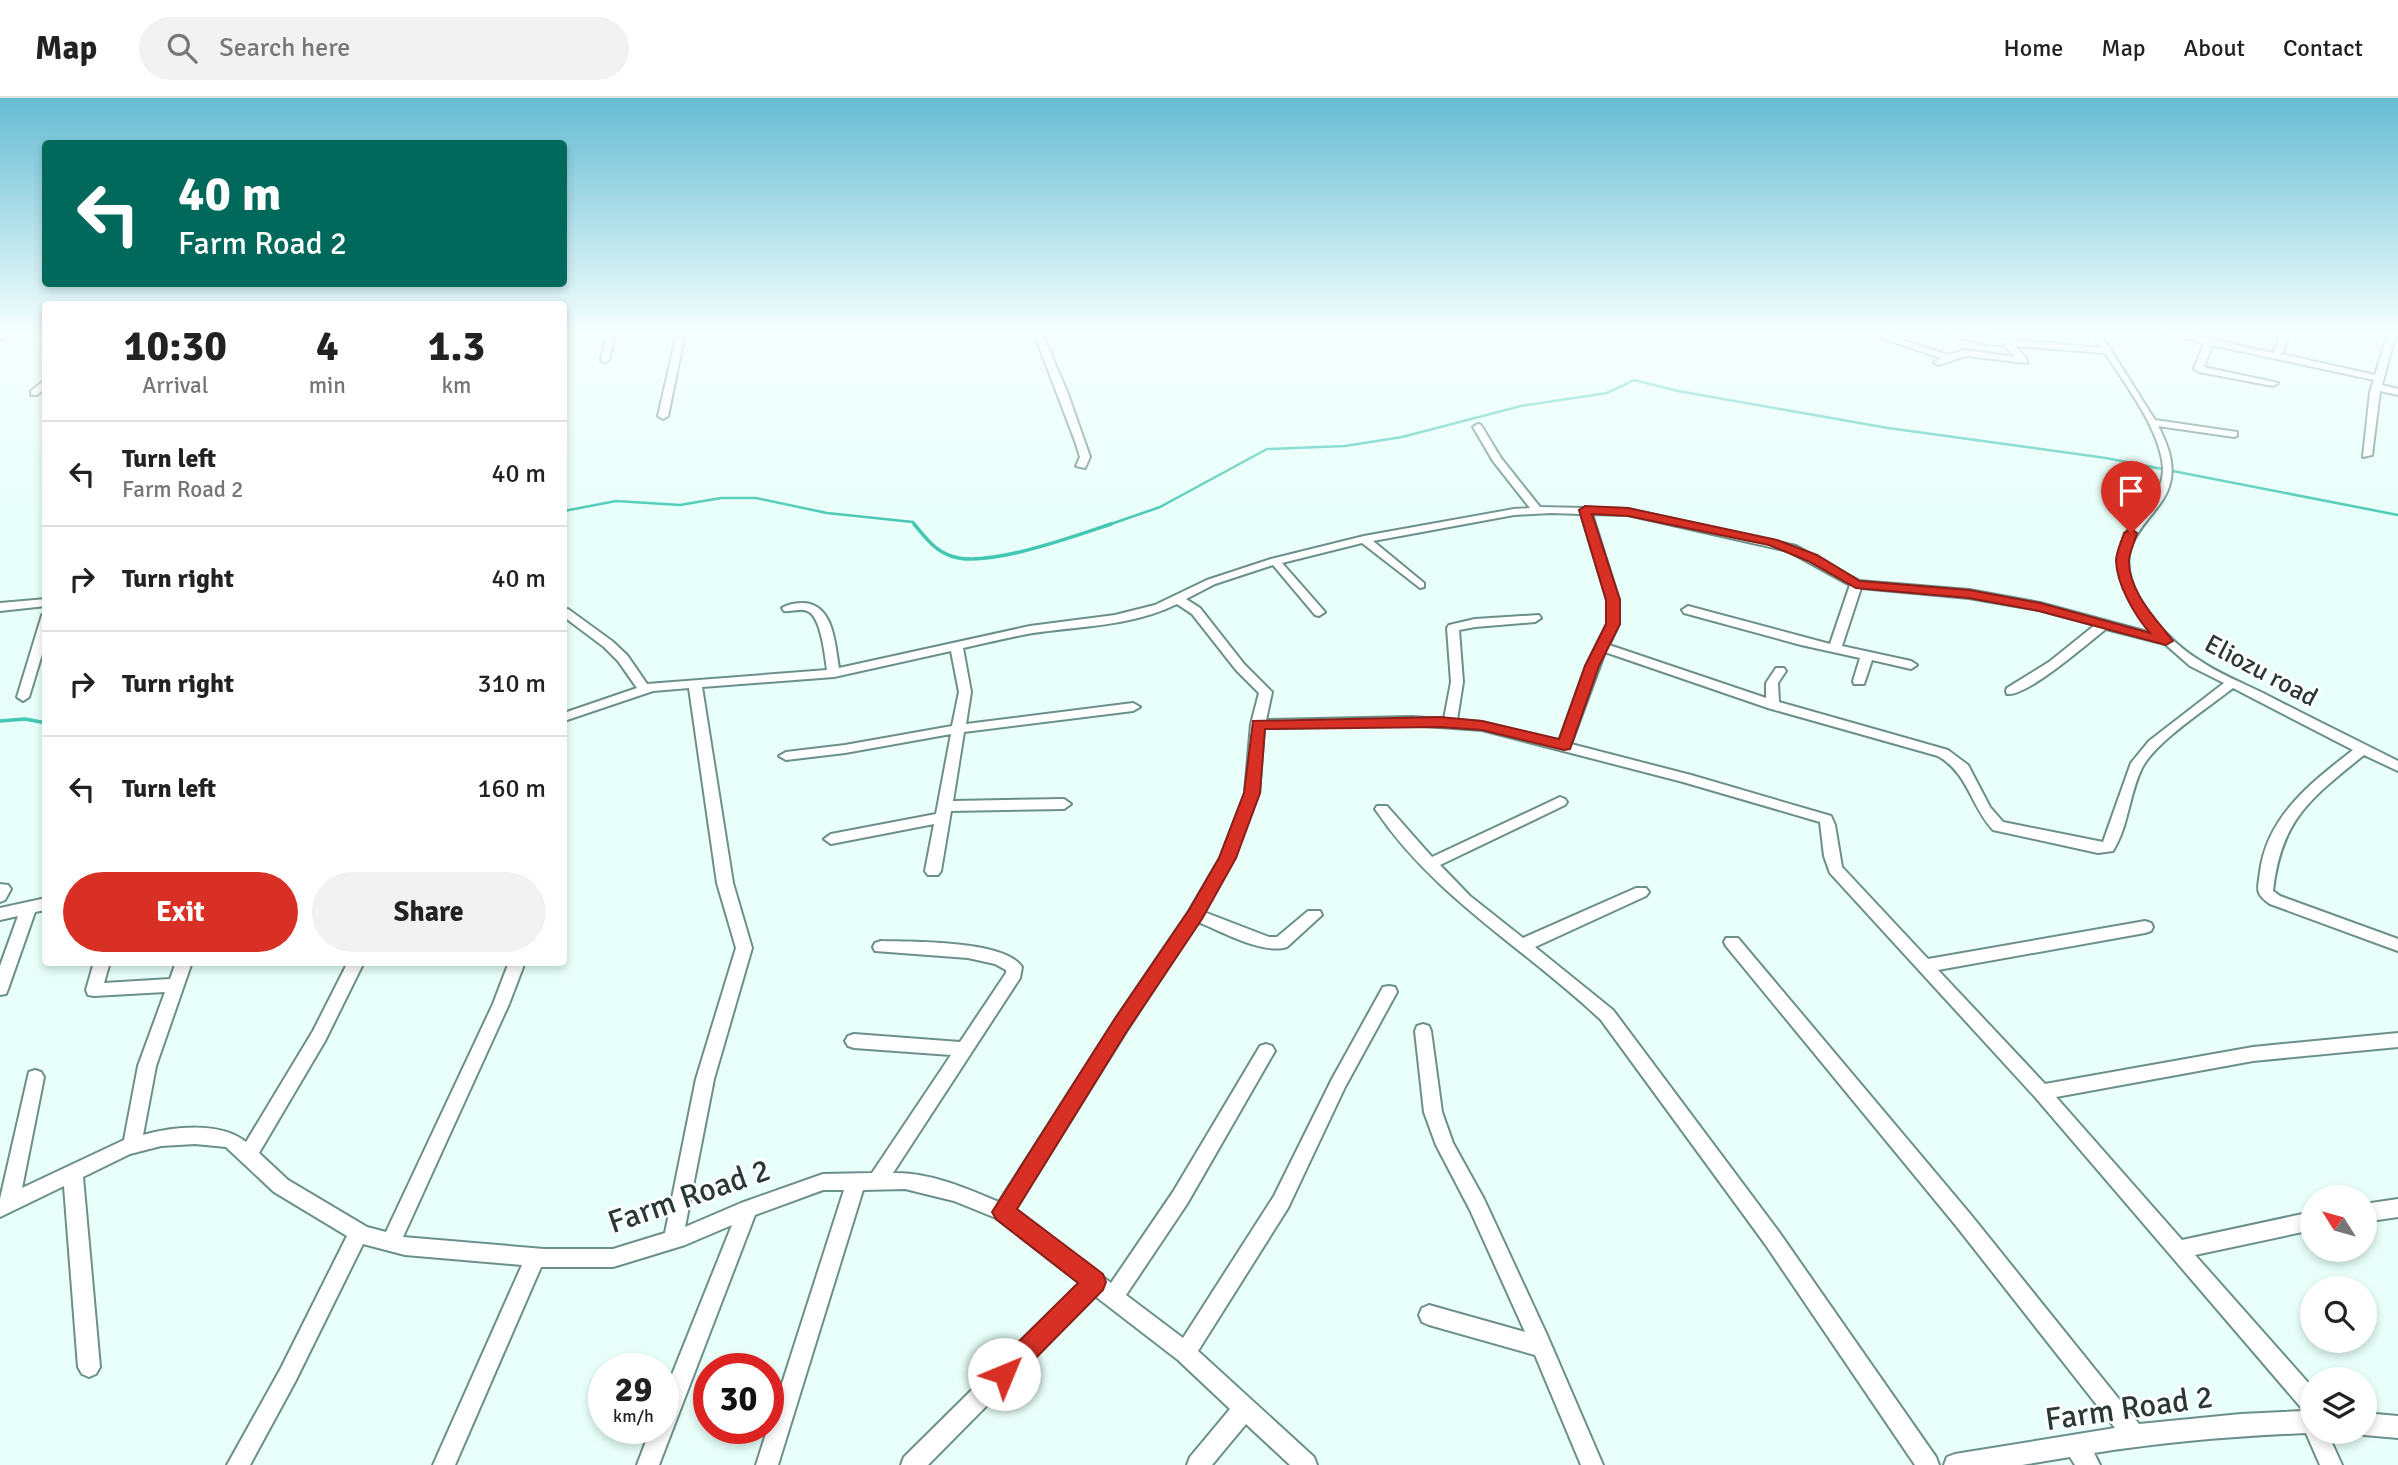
<!DOCTYPE html>
<style>
body{margin:0;font-family:Signika,sans-serif;background:#f2f2f2;color:#222;height:100vh;display:flex;flex-direction:column;font-size:26px;white-space:nowrap}
*{box-sizing:border-box;margin:0}
p{font-size:23px;color:#767676}
.icon{flex:none;width:38px;height:38px;fill:none;stroke:currentColor;stroke-width:2;stroke-linecap:round;stroke-linejoin:round}
.map{position:relative;flex:1;overflow:hidden}
.side{position:absolute;left:42px;top:203px;width:525px;height:665px;display:flex;flex-direction:column;background:#fff;border-radius:7px;box-shadow:0 4px 10px #0003}
.side>*{flex:none}
.top-card{position:absolute;left:42px;top:42px;width:525px;height:147px;border-radius:7px;box-shadow:0 4px 10px #0003;background:#00695c;color:#fff;overflow:hidden}
.needle{width:46px;rotate:307deg}
.buttons{position:absolute;left:2300px;top:1087px;display:grid;gap:14px}
.buttons a{display:grid;place-items:center;width:77px;height:77px;border-radius:50%;background:#fff;box-shadow:0 4px 10px #0003;font-size:35px}
.speed{position:absolute;left:588px;top:1255px;display:flex;gap:14px;font-size:35px;font-weight:700;text-align:center}
.speed>*{display:grid;place-content:center;width:91px;height:91px;border-radius:50%;background:#fff;box-shadow:0 4px 10px #0003;line-height:1}
.speed small{font-size:18px;font-weight:400}
.speed .limit{border:10px solid #d22;background:#fff;color:#111}
.pin{position:absolute;display:grid;place-items:center;width:60px;height:60px;color:#fff;margin:-72px -30px;border-radius:50% 50% 50% 0;rotate:-45deg;box-shadow:0 0 7px #0007}
.pin .icon{rotate:45deg}
.me{position:absolute;width:77px;margin:-38px;rotate:45deg;stroke-linejoin:round;filter:drop-shadow(0 0 5px #0008)}
.turn{display:flex;align-items:center;gap:24px;height:147px;padding:0 21px;font-size:32px}
.turn .icon{width:91px;height:91px;stroke-width:2.5}
.turn b{display:block;font-size:49px;line-height:60px}
.eta{display:flex;justify-content:space-evenly;align-items:center;height:119px;text-align:center}
.eta b{font-size:42px;font-weight:800;line-height:49px}
.button{display:flex;gap:14px;margin-top:auto;padding:14px 21px}
.button a{flex:1;height:80px;border-radius:42px;background:#d93025;color:#fff;font-size:28px;font-weight:800;line-height:80px;text-align:center}
.button a+a{background:#f2f2f2;color:#222}
ul{padding:0;list-style:none}
li{display:flex;align-items:center;gap:21px;height:105px;padding:0 21px;border-top:2px solid #e0e0e0}
li div{flex:1}
li b{display:block;font-size:26px}
li em{font-style:normal}
header{display:flex;align-items:center;gap:42px;box-sizing:border-box;height:98px;padding:0 35px;background:#fff;border-bottom:2px solid #e0e0e0}
header strong{font-size:33px}
nav{display:flex;gap:38px;margin-inline-start:auto;font-size:24px}
.search{width:490px;height:63px;background:#f2f2f2;display:flex;align-items:center;gap:18px;box-sizing:border-box;padding:0 24px;border-radius:38px;color:#767676;font-size:26px}
.map>svg:first-child{display:block}
.lines{fill:none;stroke-linecap:round;stroke-linejoin:round}
.stream-far1{stroke:#43c7b3;stroke-width:2.5}
.stream{stroke:#43c7b3;stroke-width:3.5}
.minor-casing{stroke:#6c9089;stroke-width:4}
.minor{fill:#fff;fill-rule:evenodd}
.route{fill:#d93025;stroke:#8d1f18;stroke-width:2}
.labels{text-anchor:middle;dominant-baseline:central;stroke-width:5;stroke-linejoin:round;paint-order:stroke}
.street-label{font-size:26px;fill:#2a3936;stroke:#fff}
.near-street-label{font-size:32px;fill:#2a3936;stroke:#fff}
</style>
<header>
<strong>Map</strong>
<div class="search"><svg class="icon" aria-label="search" viewBox="0 0 24 24"><circle cx="10" cy="10" r="6"/><path d="M15 15l6 6"/></svg>Search here</div>
<nav><a>Home</a><a>Map</a><a>About</a><a>Contact</a></nav>
</header>
<div class="map">
<svg width="2398" height="1367" viewBox="0 0 2398 1367">
<rect width="100%" height="100%" fill="#e8fffa"/>
<g class="lines">
<!-- stream-far1 -->
<path class="stream-far1" d="M564,413L616,403L680,407L721,400H756L827,415L913,424L916,428
M1105,428L1160,409L1267,351L1345,348L1402,339L1521,308L1607,295L1634,282L1678,293L1888,330L2106,360L2398,417"/>
<!-- stream -->
<path class="stream" d="M914,426C925,439 934,452 951,458C985,471 1075,438 1111,426
M0,623L25,621L46,625"/>
<!-- minor casing -->
<g class="minor-casing">
<path id="minor" d="M1,235H10L0,243Z
M607,235H615L609,262L605,265L601,262Z
M677,235H685L668,318L663,321L658,318Z
M1034,235H1042L1068,296L1090,359L1085,370L1076,368L1080,359L1075,343Z
M1867,235H1880L1949,257L1965,252L2015,259L2004,247L1984,246L1942,235L2101,250L2092,235H2100L2155,322L2237,334V338L2234,339L2158,328C2174,358 2179,384 2156,411C2147,423 2138,432 2132,446C2114,486 2167,543 2199,562C2219,576 2243,585 2265,596C2309,619 2354,641 2398,663V673L2364,657C2311,700 2281,721 2273,793L2280,798L2398,841V853L2270,806C2254,795 2258,791 2260,774C2267,718 2312,684 2353,652L2233,590C2209,609 2155,644 2142,670C2129,696 2129,727 2113,753L2098,755L1993,732C1970,707 1969,676 1938,658L1768,610L1605,554L1571,646L1691,677L1831,718L1835,727L1842,769L1928,861L2145,823L2151,825L2153,829L2151,833L2145,835L1938,872L2045,986L2253,949L2398,935V949L2253,963L2056,999L2182,1142L2312,1114V1132L2195,1157L2312,1289V1334H2327L2342,1367H2320L2306,1335C2234,1338 2164,1344 2094,1355L2100,1367H2075L2070,1359L2022,1367H1944L1947,1359L1955,1356L2115,1330L1957,1129L1726,848L1724,844L1726,840H1738L1971,1117L2139,1326L2241,1316L2304,1313L2035,999L1830,775L1824,758L1820,724L1683,684L1482,632L1411,627L1264,630L1259,695L1234,760L1204,814L1269,839H1277L1308,813H1320L1322,817L1287,849C1263,857 1221,833 1198,824L1127,932L1015,1112L1111,1185L1173,1094L1260,948L1266,946L1272,948L1275,953L1272,958L1187,1106L1126,1197L1183,1240L1274,1098L1332,981L1383,889L1389,888L1395,889L1397,894L1345,989L1288,1110L1198,1253L1314,1359L1317,1367H1290L1246,1326L1212,1367H1187L1190,1359L1230,1311L1178,1262L1095,1198L928,1367H901L904,1359L1080,1185L996,1120L954,1103L905,1091L863,1092L778,1367H756L844,1092H823L755,1117L659,1367H637L651,1330H663V1299L732,1127L685,1147L613,1169H541L455,1367H433L522,1167L405,1157L363,1146L295,1284L250,1367H227L281,1270L347,1138L274,1094L226,1049L195,1046L161,1048L130,1056L83,1079L100,1269L96,1276L89,1279L82,1276L78,1269L64,1088L0,1119V1101L29,974L35,972L41,974L44,979L22,1090L124,1042L138,968L165,894L94,898L88,897L86,892L94,864H110L104,885L170,881L176,864H192L156,968L143,1037C173,1029 220,1023 246,1044L313,933L348,864H364L325,943L259,1055L288,1082L367,1129L386,1134L493,906L509,864H525L509,906L403,1139L544,1151H613L665,1135L696,981L736,850L717,785L689,590L653,593L564,623V615L637,590L618,563L604,549L564,519V511H568L612,543L627,557L647,586L827,572C825,558 821,517 807,513C800,510 791,514 784,513L782,510C788,506 796,505 804,505C834,507 835,547 839,570L1030,528L1115,517L1155,507L1207,482L1271,461L1364,438L1514,411L1530,410L1493,363L1473,329L1478,326L1481,327L1501,360L1540,409L1628,411L1796,448L1859,483L1969,492L2040,505L2155,536C2125,504 2101,463 2134,424C2148,407 2164,392 2163,369C2160,331 2125,286 2105,255L2015,248L2027,261V265L1966,258L1938,267L1934,264L1941,260ZM1551,415L1581,416L1607,502V526L1586,568L1559,643L1482,624L1457,622L1463,584L1459,532L1475,529L1535,524L1541,520L1539,517L1475,521L1449,527L1447,530L1451,584L1444,621L1411,619L1266,622L1272,594L1244,566L1200,510L1186,501L1215,486L1273,467L1315,517L1319,518L1325,514L1282,465L1362,445L1420,490L1424,489V485L1373,443L1514,417ZM1592,416L1628,417L1788,453L1850,487L1830,546L1688,508L1682,512L1684,515L1801,547L1860,560L1853,583L1854,586H1864L1872,562L1911,571L1917,567L1911,563L1842,548L1861,490L1969,500L2039,512L2095,527L2049,564L2007,590L2006,593L2007,596C2027,599 2089,544 2106,531L2165,546L2190,568L2224,585L2149,643L2131,665L2103,744L2003,724L1990,709L1968,667L1948,652L1779,604L1778,585L1786,573L1784,570H1776L1766,585V600L1609,547L1619,526V502ZM1177,506L1192,516L1236,572L1259,595L1251,626L1245,695L1220,760L1189,813L1115,922L999,1104C966,1090 929,1074 893,1075L1020,880L1022,869C1005,842 911,844 881,843L875,845L873,849L875,853L968,860L995,866L1006,872V875L960,944L854,936L848,938L845,943L848,948L854,950L951,957L872,1075L823,1076L741,1105L685,1129L714,981L752,850L733,785L702,589L834,579L951,553L959,594L952,628L845,647L786,654L779,658L786,662L845,655L951,636L936,716L831,736L824,741L831,746L934,726L925,773L928,777H938L941,773L951,713L1064,711L1071,706L1064,701L953,703L964,634L1133,613L1140,609L1133,605L966,626L971,594L963,550C986,545 1010,539 1033,535C1081,528 1133,528 1177,506Z
M2163,235H2180L2273,255L2282,235H2290L2281,256L2375,277L2388,235H2396L2382,287L2398,291V297L2380,293L2372,357L2363,359L2370,294L2374,282L2212,247L2204,269L2278,285L2273,288L2199,274L2194,271L2204,245Z
M46,281V289L37,297H31V293Z
M46,501V508L0,513V505Z
M42,517H46V543L29,599L23,603L17,599Z
M1560,699L1565,701L1567,704L1565,707L1440,767L1470,798L1523,840L1636,790H1646L1649,794L1646,798L1535,849L1613,912L1779,1134L1936,1359L1939,1367H1915L1765,1146L1601,922C1526,851 1434,799 1375,711L1377,708H1387L1432,759Z
M0,786L8,787L11,791L5,802L0,804Z
M46,800V812L35,814L8,891L6,896L0,897V868L18,818L0,822V810Z
M1423,926L1429,928L1431,933L1442,1014L1453,1045L1484,1101L1547,1237L1603,1367H1581L1535,1257L1429,1227L1422,1224L1419,1217L1422,1210L1429,1207L1525,1234L1470,1112L1436,1047L1424,1014L1415,933L1417,928Z
M2398,1101V1119L2364,1124V1106Z
M2364,1315L2398,1318V1340L2364,1337L2356,1334H2364Z"/>
</g>
<!-- minor -->
<use href="#minor" class="minor"/>
</g>
<!-- sky -->
<linearGradient id="sky" x2="0" y2="1"><stop stop-color="#66bcd3"/><stop offset="0.55" stop-color="#f5fffd"/><stop offset="1" stop-color="#f5fffd" stop-opacity="0"/></linearGradient>
<rect width="2398" height="427" fill="url(#sky)"/>
<!-- route -->
<path class="route" d="M1585,408L1628,410L1777,442L1817,457L1860,483L1969,492L2040,505L2150,535C2135,518 2117,487 2116,463C2116,454 2122,443 2124,435L2131,431L2137,435C2135,443 2130,453 2129,462C2128,493 2156,521 2173,543L2166,547L2039,513L1969,500L1856,490L1808,463L1769,447L1628,418L1592,416L1620,502V526L1599,568L1570,651L1564,652L1482,632L1440,629L1265,631L1260,695L1236,760L1202,821L1127,933L1017,1111L1103,1176L1106,1184L1103,1192L1012,1284L1004,1287L995,1284L992,1276L995,1267L1078,1185L996,1121L992,1114L1114,922L1189,812L1219,760L1244,695L1253,623L1440,619L1482,623L1559,641L1585,568L1606,526V502L1579,412Z"/>
<g class="labels">
<!-- street labels -->
<g class="street-label">
<text transform="translate(2261 573) rotate(28)">Eliozu road</text>
</g>
<!-- near-street labels -->
<g class="near-street-label">
<text transform="translate(689 1098) rotate(-19)">Farm Road 2</text>
<text transform="translate(2129 1310) rotate(-8)">Farm Road 2</text>
</g>
</g>
</svg>
<div class="buttons">
<a><svg class="needle" viewBox="-14 -14 28 28"><path d="M0-13l5 13h-10z" fill="#e53935"/><path d="M0 13l5-13h-10z" fill="#767676"/></svg></a>
<a><svg class="icon" aria-label="search" viewBox="0 0 24 24"><circle cx="10" cy="10" r="6"/><path d="M15 15l6 6"/></svg></a>
<a><svg class="icon" aria-label="layers" viewBox="0 0 24 24"><path d="M12 4l9 5-9 5-9-5zM3 14l9 5 9-5"/></svg></a>
</div>
<div class="speed"><div>29<small>km/h</small></div><div class="limit">30</div></div>
<div class="pin" style="left:2131px;top:435px;background:#d93025"><svg class="icon" aria-label="arrive" viewBox="0 0 24 24"><path d="M6 21V4h12l-3 4 3 4H6"/></svg></div>
<svg class="me" style="left:1004px;top:1276px" viewBox="-20 -20 40 40"><circle r="19" fill="#fff"/><path d="M0-13L10 11 0 6-10 11z" fill="#d93025"/></svg>
<div class="top-card">
<div class="turn"><svg class="icon" aria-label="left" viewBox="0 0 24 24"><path d="M17 20v-9H6M10 6l-5 5 5 5"/></svg><div><b>40 m</b>Farm Road 2</div></div>
</div>
<section class="side">
<div class="eta">
<div><b>10:30</b><p>Arrival</p></div>
<div><b>4</b><p>min</p></div>
<div><b>1.3</b><p>km</p></div>
</div>
<ul>
<li><svg class="icon" aria-label="left" viewBox="0 0 24 24"><path d="M17 20v-9H6M10 6l-5 5 5 5"/></svg><div><b>Turn left</b><p>Farm Road 2</p></div><em>40 m</em></li>
<li><svg class="icon" aria-label="right" viewBox="0 0 24 24"><path d="M7 20v-9h11M14 6l5 5-5 5"/></svg><div><b>Turn right</b></div><em>40 m</em></li>
<li><svg class="icon" aria-label="right" viewBox="0 0 24 24"><path d="M7 20v-9h11M14 6l5 5-5 5"/></svg><div><b>Turn right</b></div><em>310 m</em></li>
<li><svg class="icon" aria-label="left" viewBox="0 0 24 24"><path d="M17 20v-9H6M10 6l-5 5 5 5"/></svg><div><b>Turn left</b></div><em>160 m</em></li>
</ul>
<div class="button"><a>Exit</a><a>Share</a></div>
</section>
</div>
